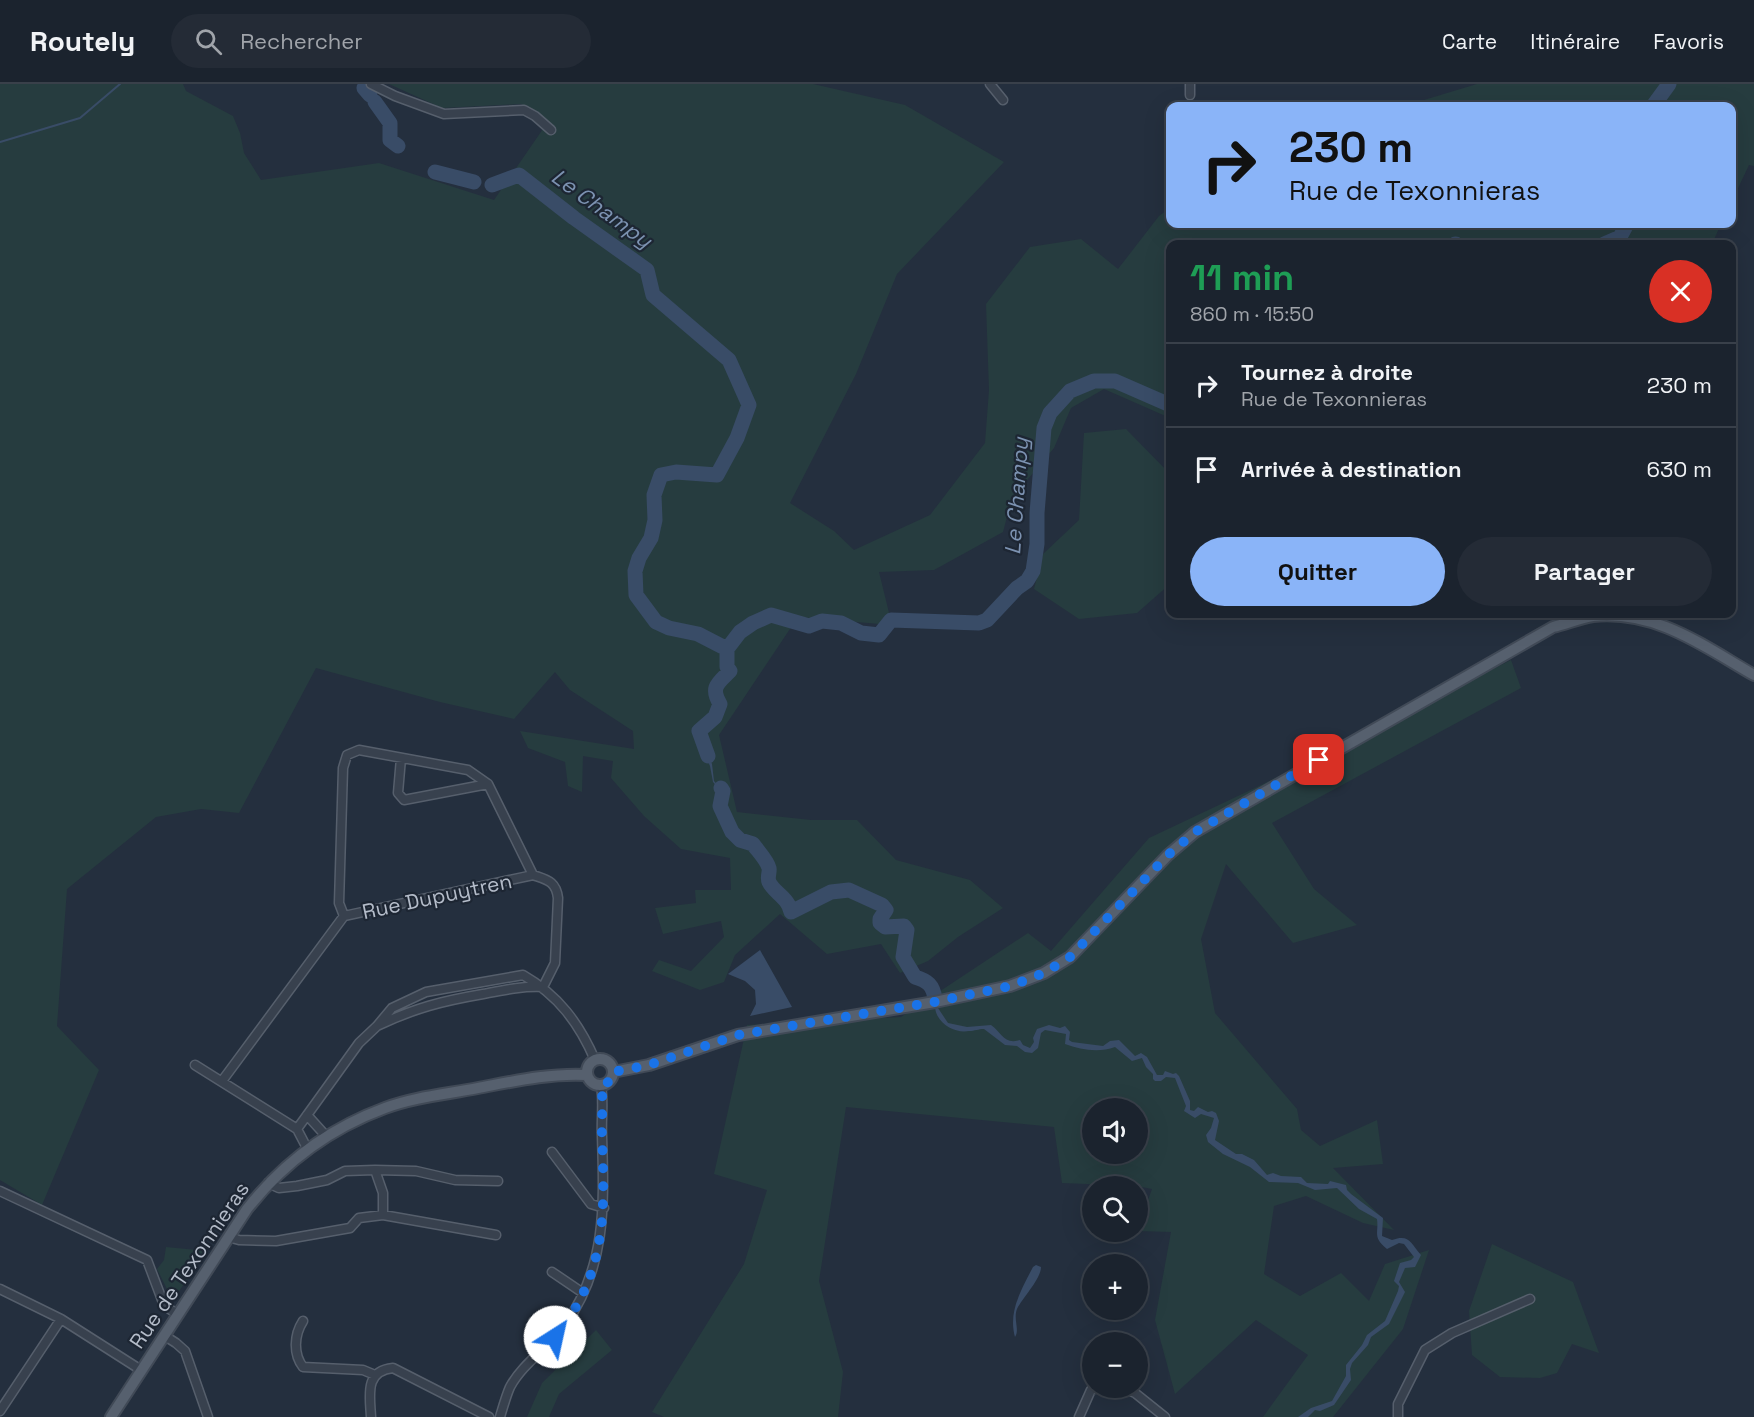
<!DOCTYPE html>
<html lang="fr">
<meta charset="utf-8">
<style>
body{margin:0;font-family:"Space Grotesk",sans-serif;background:#242b36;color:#f1f3f6;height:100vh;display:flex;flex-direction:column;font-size:22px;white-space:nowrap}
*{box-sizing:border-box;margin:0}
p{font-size:20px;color:#a0a4aa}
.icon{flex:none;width:33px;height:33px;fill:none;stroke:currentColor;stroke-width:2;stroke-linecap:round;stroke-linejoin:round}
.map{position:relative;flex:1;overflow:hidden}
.panel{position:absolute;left:1166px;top:156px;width:570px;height:378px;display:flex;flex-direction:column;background:#1b232e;border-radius:12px;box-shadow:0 6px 24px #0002,0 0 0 2px #39404a}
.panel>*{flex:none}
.top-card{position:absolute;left:1166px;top:18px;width:570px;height:126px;border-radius:12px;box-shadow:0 6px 24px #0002,0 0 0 2px #39404a;background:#8ab4f8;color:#111;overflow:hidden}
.controls{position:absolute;left:1082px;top:1014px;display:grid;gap:12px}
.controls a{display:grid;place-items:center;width:66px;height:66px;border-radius:50%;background:#1b232e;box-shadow:0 6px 24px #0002,0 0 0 2px #39404a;font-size:30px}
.pin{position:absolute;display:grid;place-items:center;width:51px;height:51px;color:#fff;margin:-26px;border-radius:12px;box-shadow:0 3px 9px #0006}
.me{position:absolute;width:66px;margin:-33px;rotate:35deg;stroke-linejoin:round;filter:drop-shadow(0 0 4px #0008)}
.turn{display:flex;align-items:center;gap:21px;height:126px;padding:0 24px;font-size:27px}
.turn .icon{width:78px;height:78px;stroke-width:2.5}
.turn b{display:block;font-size:42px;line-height:51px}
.round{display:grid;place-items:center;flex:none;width:63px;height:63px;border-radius:32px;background:#242b36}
.headline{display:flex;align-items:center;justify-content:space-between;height:102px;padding:0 24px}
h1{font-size:36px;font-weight:700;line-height:45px;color:#1e9e55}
.button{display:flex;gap:12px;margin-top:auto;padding:12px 24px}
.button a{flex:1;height:69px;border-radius:36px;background:#8ab4f8;color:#111;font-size:24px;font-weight:700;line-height:69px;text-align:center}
.button a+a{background:#242b36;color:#f1f3f6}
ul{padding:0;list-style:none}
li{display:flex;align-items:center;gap:18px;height:84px;padding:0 24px;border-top:2px solid #39404a}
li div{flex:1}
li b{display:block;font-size:22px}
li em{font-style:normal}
header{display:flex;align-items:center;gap:36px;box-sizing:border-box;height:84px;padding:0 30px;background:#1b232e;border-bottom:2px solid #39404a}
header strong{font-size:28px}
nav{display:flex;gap:33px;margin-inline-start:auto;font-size:21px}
.search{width:420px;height:54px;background:#242b36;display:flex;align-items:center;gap:15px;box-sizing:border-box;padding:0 21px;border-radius:33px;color:#a0a4aa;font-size:22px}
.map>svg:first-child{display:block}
.green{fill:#263c3f;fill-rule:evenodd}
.water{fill:#394c67}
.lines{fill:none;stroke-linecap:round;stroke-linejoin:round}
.stream{stroke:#394c67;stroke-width:2}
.river{stroke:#394c67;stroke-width:15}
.minor-casing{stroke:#565f6c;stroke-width:11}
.major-casing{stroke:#414a57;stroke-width:14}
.minor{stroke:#38414e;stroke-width:8}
.major{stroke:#56606e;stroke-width:10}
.route{stroke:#1a73e8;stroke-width:10;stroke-dasharray:0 18}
.labels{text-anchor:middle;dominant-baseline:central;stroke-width:4.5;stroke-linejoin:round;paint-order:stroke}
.street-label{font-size:21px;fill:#b4bcc9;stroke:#1d2633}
.water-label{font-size:22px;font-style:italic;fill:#7c92b1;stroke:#1d2633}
</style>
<header>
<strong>Routely</strong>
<div class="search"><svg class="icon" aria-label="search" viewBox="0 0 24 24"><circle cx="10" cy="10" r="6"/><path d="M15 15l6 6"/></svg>Rechercher</div>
<nav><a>Carte</a><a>Itinéraire</a><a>Favoris</a></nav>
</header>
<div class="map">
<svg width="1754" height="1333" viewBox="0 0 1754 1333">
<rect width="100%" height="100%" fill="#242f3e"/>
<!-- green -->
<path class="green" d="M0,0H183L186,7L233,32L240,49L244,69L261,96L379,79L494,116L545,42L521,20L442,24L389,0H813L905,21L1004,78L897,190L856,290L790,419L834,447L854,466L930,431L985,359L989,306L986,220L1030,163L1081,155L1118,185L1159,132L1170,124V140H1721L1712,160H1170V334L1104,305L1071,324L1054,364L1012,414L1003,448L934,486L879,488L892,541L798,533L719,651L737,728L811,736H857L896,776L970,796L1003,824L958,853L928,877L900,889L881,860L827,870L780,830L735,871L724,898L700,906L652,887L659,876L691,887L724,853L721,837L663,850L655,824L696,819L695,806H731L730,774L681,765L644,732L611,694L613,677L583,672L582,708L568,702L565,678L528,664L520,647L634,665L633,647L570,606L555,588L514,635L440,618L316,584L239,729L201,725L156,733L67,805L57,942L99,986L42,1121L0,1096Z
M1477,0H1754V82L1749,81L1731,119V22H1404Z
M1126,345L1170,390V500L1137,529L1079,535L1034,505L1043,470L1079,436L1084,349Z
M1511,576L1521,604L1272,739L1314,805L1357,841L1293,859L1226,780L1201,855L1215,929L1297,1025L1301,1046L1320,1062L1377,1036L1383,1080L1333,1084L1394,1146L1363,1139L1306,1112L1274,1122L1264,1190L1300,1212L1341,1189L1369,1217L1385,1180L1429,1166L1403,1245L1333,1333H1263L1308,1271L1256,1236L1175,1310L1155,1236L1171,1148L1137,1147L1152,1105L1137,1102L1062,1099L1054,1043L846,1023L819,1197L843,1288L838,1333H664L652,1328L744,1180L767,1106L714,1090L747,941L901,933L1028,849L1051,867L1149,754L1257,703ZM1092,1024H1137V1070H1092Z
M1492,1160L1573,1198L1599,1269L1572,1260L1557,1289L1540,1294L1500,1293L1472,1271L1469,1227Z
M166,1163L207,1167L175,1213L170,1211L157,1185L164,1176Z
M596,1246L612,1266L559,1310L549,1333H527L542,1299Z"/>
<!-- water -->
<path class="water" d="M666,385L675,386L677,390L661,391L656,398L652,447L639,474L635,487L636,511L656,538L669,544L698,550L727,565V583L730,587C719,601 709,600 720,620C717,634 708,638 699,647L712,680L714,697L723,707L720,722L722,728L732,748L740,756C753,756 766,772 769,784C770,789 767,793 769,798C775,810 787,812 792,828C823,820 830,795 866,814C873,818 881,820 886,826L880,835V839L885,843L904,842L907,846L903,874L915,893L927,897L933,904L934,909H932L927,901L916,897L910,885L899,874L904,853L903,845L887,847L878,842C875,834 876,832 882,826L881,824C872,820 859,810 850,809C828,807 801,835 787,830C792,815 774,808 766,798C765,783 762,769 748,759L740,760C732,751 718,734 718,721C719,716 721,712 721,707L713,698L710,682L697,653L698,644L713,632L717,618L712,615L715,596L728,587L724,579V569C704,548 667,557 650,536C642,525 632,513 632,499C631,475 650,458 653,434C655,418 645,393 666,385Z
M760,866L792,923L750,932L756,920L755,906L745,897L728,890Z
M936,921L948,939L967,943L991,941C1002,949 1004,961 1020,956L1023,961L1030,964L1034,958L1033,954L1037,945L1049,941L1060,944L1065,942L1070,948L1069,956L1072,958L1103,962L1110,957L1119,956L1135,972L1141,969L1147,973L1157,991H1163L1165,987L1173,990L1176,989L1179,992L1190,1017V1026L1194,1027L1198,1023L1208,1028L1212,1027L1216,1029L1219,1037L1215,1056L1236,1070H1242L1254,1076L1267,1091L1273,1089L1281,1092L1301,1093L1307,1099L1328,1100L1330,1097L1346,1101L1347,1106L1351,1110L1383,1134L1382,1152L1392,1156C1409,1150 1410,1158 1421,1171L1415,1183L1405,1184L1399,1198L1405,1208L1389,1240L1371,1253L1368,1261L1352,1279L1350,1285L1351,1296L1334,1321L1320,1327L1315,1326L1308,1333H1298L1311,1324L1332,1317L1346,1292V1281L1362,1261L1367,1251L1385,1237L1398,1207L1399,1202L1394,1197L1400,1179L1411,1176L1414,1173L1404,1160L1399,1159L1387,1165C1372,1153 1379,1149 1377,1135L1359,1125L1337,1104L1315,1106L1298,1099L1269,1098L1250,1083L1223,1070L1208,1058L1206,1051L1211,1044L1214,1034L1201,1030L1195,1034L1184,1027L1186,1022L1175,994L1166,993L1161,997H1155L1153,995V990L1146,983L1142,974L1132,977L1115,963C1099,969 1081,966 1065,960L1066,950L1045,946L1041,949L1038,964L1032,969L1025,968L1017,962L1005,961L984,945C978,945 975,947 969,947C954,950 935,938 935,922Z
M1036,1181L1041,1183C1041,1195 1023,1213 1017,1225C1013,1235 1020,1246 1015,1253C1008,1228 1021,1206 1033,1183Z"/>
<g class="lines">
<!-- stream -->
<path class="stream" d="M0,58L80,34L120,0"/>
<!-- river -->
<path class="river" d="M364,4L370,11
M375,18L390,39V56L398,62
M1653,22L1669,0
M435,88L474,98
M492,101L519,91L574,134L647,186L653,211L729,276L749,321L737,354L717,391L676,388L661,391L654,411L655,436L651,454L639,474L635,487L636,511L656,538L669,544L698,550L727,565L740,548L753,539L771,531L809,542L822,537L841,539L861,549L879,551L891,536L979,539L987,536L1017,504L1027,497L1033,487L1037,460V429L1044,344L1050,329L1070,307L1094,297H1115L1170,321
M1455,160H1456
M1604,160L1620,153L1627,140
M708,672L699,647L715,633L720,620C710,603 718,599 730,587L727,583V565
M721,704L723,707L720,722L732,748L740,756L753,760C757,766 767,776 769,784C770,788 767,793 769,798C774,809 788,813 791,828L831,808L849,806L882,821L886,826L880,835V839L885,843L904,842L907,846L903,873L915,893C928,897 933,901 935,915"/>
<!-- minor casing -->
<g class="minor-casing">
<path id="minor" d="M371,0L395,12L444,30L524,26L535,32L551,46
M990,0L1003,16
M1190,11V0
M401,674L398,709L404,716L488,700
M344,832L339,819L343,684L347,671L359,666L468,686L488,700L533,791
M543,903C522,902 504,906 483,910C442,917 415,924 377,942L392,924L426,908L523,891C558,911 579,939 595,976
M195,981L297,1045L308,1066
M222,997L344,832L533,791C547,796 556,797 558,814L555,879L543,903
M307,1031L326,1052
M297,1045L359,959L377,942
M552,1068L591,1120L604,1124
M375,1086L383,1109V1131
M268,1099L279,1104L297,1102L327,1096L345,1087L375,1086L416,1087L455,1096L498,1097
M0,1107L147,1176L164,1221L178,1231
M228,1153L239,1156L276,1157L350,1144L359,1134L383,1131L496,1151
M552,1188L583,1209
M0,1205L61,1235L141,1286
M303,1237C294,1251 293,1270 303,1283L363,1286L375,1291
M165,1252L176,1259L185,1267L208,1333
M1123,1304L1135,1309L1165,1333
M0,1327L61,1235
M371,1333C370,1312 364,1287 393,1284L489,1333
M500,1333C503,1323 506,1312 510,1303C523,1279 549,1263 565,1241C607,1182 604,1120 602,1052C601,1035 604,1018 601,1002
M1079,1333L1091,1306L1097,1304
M1398,1333V1320L1425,1266L1452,1249L1530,1215"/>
</g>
<!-- major casing -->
<g class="major-casing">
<path id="major" d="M587 988a13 13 0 1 1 26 0a13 13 0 1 1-26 0Z
M613,988L649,981L738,951L935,918L1010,902L1044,889L1070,873L1168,771L1195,748L1553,543C1566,540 1580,534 1593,532C1656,526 1702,561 1754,591
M111,1333L247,1125C284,1078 328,1045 385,1024C414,1013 448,1010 478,1004C515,997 550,989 587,991"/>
</g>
<!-- minor -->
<use href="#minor" class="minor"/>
<!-- major -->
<use href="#major" class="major"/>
</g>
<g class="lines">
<!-- route -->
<path class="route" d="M555,1253C607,1190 605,1129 602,1052C601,1036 604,1018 601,1002L610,997L613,988L649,981L738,951L934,918L1011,902L1044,889L1070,873L1168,771L1195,748L1319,676"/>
</g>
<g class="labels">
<!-- street labels -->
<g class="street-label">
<text transform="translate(437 812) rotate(-12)">Rue Dupuytren</text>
<text transform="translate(189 1181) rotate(-56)">Rue de Texonnieras</text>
</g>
<!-- water labels -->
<g class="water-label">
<text transform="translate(602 124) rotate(36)">Le Champy</text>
<text transform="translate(1016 412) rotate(-86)">Le Champy</text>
</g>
</g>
</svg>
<div class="controls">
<a><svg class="icon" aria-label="sound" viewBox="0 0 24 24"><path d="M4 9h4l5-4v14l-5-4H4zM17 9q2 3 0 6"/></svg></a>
<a><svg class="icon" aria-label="search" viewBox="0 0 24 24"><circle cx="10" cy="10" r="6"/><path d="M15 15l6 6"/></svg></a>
<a>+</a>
<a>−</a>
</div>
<div class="pin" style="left:1319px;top:676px;background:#d93025"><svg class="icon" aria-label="arrive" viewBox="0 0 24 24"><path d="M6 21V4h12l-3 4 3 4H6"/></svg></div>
<svg class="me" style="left:555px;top:1253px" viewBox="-20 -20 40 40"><circle r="19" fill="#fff"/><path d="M0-13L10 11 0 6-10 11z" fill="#1a73e8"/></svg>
<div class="top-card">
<div class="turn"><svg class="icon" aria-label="right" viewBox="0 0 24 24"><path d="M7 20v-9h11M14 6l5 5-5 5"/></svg><div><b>230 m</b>Rue de Texonnieras</div></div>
</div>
<section class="panel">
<div class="headline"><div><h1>11 min</h1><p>860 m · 15:50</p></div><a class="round" style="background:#d93025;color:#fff"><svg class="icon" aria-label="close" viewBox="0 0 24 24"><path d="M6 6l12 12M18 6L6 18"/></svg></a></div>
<ul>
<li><svg class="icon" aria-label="right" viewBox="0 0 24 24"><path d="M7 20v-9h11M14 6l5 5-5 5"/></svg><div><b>Tournez à droite</b><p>Rue de Texonnieras</p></div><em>230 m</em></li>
<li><svg class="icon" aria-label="arrive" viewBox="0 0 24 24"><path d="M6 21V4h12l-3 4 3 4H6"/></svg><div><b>Arrivée à destination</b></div><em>630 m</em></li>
</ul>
<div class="button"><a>Quitter</a><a>Partager</a></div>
</section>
</div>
